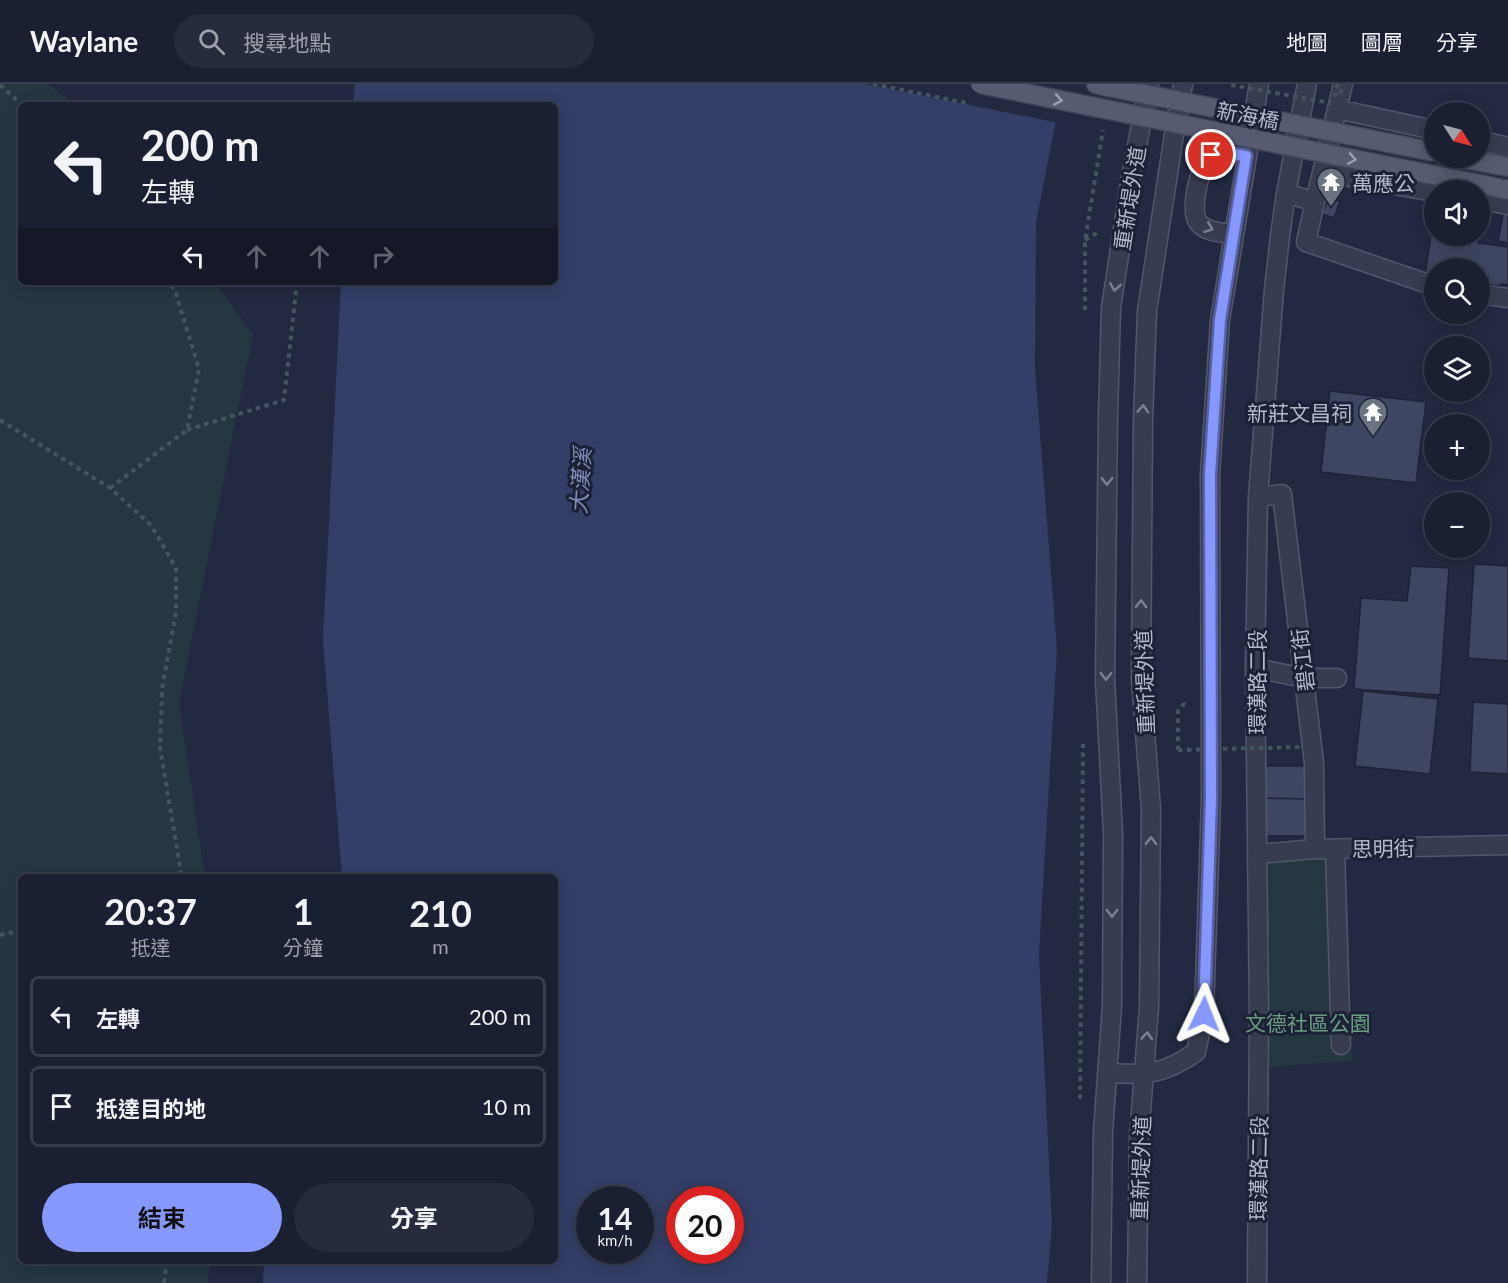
<!DOCTYPE html>
<html lang="zh-TW">
<meta charset="utf-8">
<style>
body{margin:0;font-family:Lato,"Noto Sans TC",sans-serif;background:#272c3d;color:#f1f3f6;height:100vh;display:flex;flex-direction:column;font-size:22px;white-space:nowrap}
*{box-sizing:border-box;margin:0}
p{font-size:20px;color:#9fa2ab}
.icon{flex:none;width:33px;height:33px;fill:none;stroke:currentColor;stroke-width:2;stroke-linecap:round;stroke-linejoin:round}
.map{position:relative;flex:1;overflow:hidden}
.drawer{position:absolute;left:18px;top:790px;width:540px;height:390px;display:flex;flex-direction:column;background:#1a1f31;border-radius:9px;box-shadow:0 3px 15px #0003,0 0 0 2px #383d4d}
.drawer>*{flex:none}
.guide{position:absolute;left:18px;top:18px;width:540px;height:183px;border-radius:9px;box-shadow:0 3px 15px #0003,0 0 0 2px #383d4d;background:#1a1f31;color:#f1f3f6;overflow:hidden}
.needle{width:39px;rotate:126deg}
.fabs{position:absolute;left:1424px;top:18px;display:grid;gap:12px}
.fabs a{display:grid;place-items:center;width:66px;height:66px;border-radius:50%;background:#1a1f31;box-shadow:0 3px 15px #0003,0 0 0 2px #383d4d;font-size:30px}
.speed{position:absolute;left:576px;top:1102px;display:flex;gap:12px;font-size:30px;font-weight:700;text-align:center}
.speed>*{display:grid;place-content:center;width:78px;height:78px;border-radius:50%;background:#1a1f31;box-shadow:0 3px 15px #0003,0 0 0 2px #383d4d;line-height:1}
.speed small{font-size:15px;font-weight:400}
.speed .limit{border:9px solid #d22;background:#fff;color:#111}
.pin{position:absolute;display:grid;place-items:center;width:51px;height:51px;color:#fff;margin:-26px;border:3px solid #fff;border-radius:50%;box-shadow:0 2px 6px #0007}
.me{position:absolute;width:66px;margin:-33px;rotate:2deg;stroke-linejoin:round;filter:drop-shadow(0 0 4px #0008)}
.turn{display:flex;align-items:center;gap:21px;height:126px;padding:0 24px;font-size:27px}
.turn .icon{width:78px;height:78px;stroke-width:2.5}
.turn b{display:block;font-size:42px;line-height:51px}
.lanes{display:flex;align-items:center;height:57px;padding:0 24px;background:#0003;justify-content:center;gap:30px;direction:ltr}
.lanes .off{opacity:.35}
.eta{display:flex;justify-content:space-evenly;align-items:center;height:102px;text-align:center}
.eta b{font-size:36px;font-weight:700;line-height:42px}
.button{display:flex;gap:12px;margin-top:auto;padding:12px 24px}
.button a{flex:1;height:69px;border-radius:36px;background:#8698ff;color:#111;font-size:24px;font-weight:700;line-height:69px;text-align:center}
.button a+a{background:#272c3d;color:#f1f3f6}
ul{padding:0;list-style:none}
li{display:flex;align-items:center;gap:18px;height:81px;margin:0 12px 9px;padding:0 12px;border:3px solid #383d4d;border-radius:9px}
li div{flex:1}
li b{display:block;font-size:22px}
li em{font-style:normal}
header{display:flex;align-items:center;gap:36px;box-sizing:border-box;height:84px;padding:0 30px;background:#1a1f31;border-bottom:2px solid #383d4d}
header strong{font-size:28px}
nav{display:flex;gap:33px;margin-inline-start:auto;font-size:21px}
.search{width:420px;height:54px;background:#272c3d;display:flex;align-items:center;gap:15px;box-sizing:border-box;padding:0 21px;border-radius:33px;color:#9fa2ab;font-size:22px}
.map>svg:first-child{display:block}
.green{fill:#253842}
.water{fill:#343e67;fill-rule:evenodd}
.pier{fill:#232941}
.building{fill:#3f4661;stroke:#1f2338;stroke-width:1.5}
.lines{fill:none;stroke-linecap:round;stroke-linejoin:round}
.minor-casing{stroke:#53576b;stroke-width:21}
.major-casing{stroke:#41455a;stroke-width:21}
.path{stroke:#44555f;stroke-width:4;stroke-dasharray:4.5 4.5;stroke-linecap:butt}
.minor{stroke:#383c51;stroke-width:18}
.major{stroke:#565b71;stroke-width:18}
.major-bridge-casing{stroke:#41455a;stroke-width:21;stroke-linecap:butt}
.path-bridge{stroke:#44555f;stroke-width:4;stroke-dasharray:4.5 4.5;stroke-linecap:butt}
.major-bridge{stroke:#565b71;stroke-width:18}
.oneway{stroke:#9ca1b4}
.oneway2{stroke:#7c8094}
.route-casing{stroke:#5763a6;stroke-width:15}
.route{stroke:#8698ff;stroke-width:10}
.labels{text-anchor:middle;dominant-baseline:central;stroke-width:6;stroke-linejoin:round;paint-order:stroke}
.street-label{font-size:21px;fill:#b4b8cb;stroke:#1d2136}
.poi-label{font-size:21px;fill:#b4b8cb;stroke:#1d2136;text-anchor:start}
.park-label{font-size:21px;fill:#6a9e82;stroke:#1d2136}
.water-label{font-size:22px;font-style:italic;fill:#818cb8;stroke:#1d2136}
</style>
<header>
<strong>Waylane</strong>
<div class="search"><svg class="icon" aria-label="search" viewBox="0 0 24 24"><circle cx="10" cy="10" r="6"/><path d="M15 15l6 6"/></svg>搜尋地點</div>
<nav><a>地圖</a><a>圖層</a><a>分享</a></nav>
</header>
<div class="map">
<svg width="1508" height="1199" viewBox="0 0 1508 1199">
<rect width="100%" height="100%" fill="#232941"/>
<!-- green -->
<path class="green" d="M0,0H47L77,21H21V198H215L253,251L179,619L205,793L21,794V1178H210L208,1199H0Z
M1329,773L1346,887L1352,977L1267,983L1268,776Z"/>
<!-- water -->
<path class="water" d="M355,0H1063L1036,139L1035,285L1057,565L1039,870L1052,1141L1047,1199H263L264,1178H555V794L342,793L323,557L341,198H555V21H353ZM590,1116H640V1167H590ZM680,1116H730V1167H680Z"/>
<!-- pier -->
<path class="pier" d="M865,0H1066L1059,39Z"/>
<!-- building -->
<path class="building" d="M1329,113L1340,117L1334,134L1322,130Z
M1504,125L1508,126V159L1498,157Z
M1431,152L1479,156L1478,159L1508,163V201L1501,200L1500,202L1479,199V184H1434V192L1425,191Z
M1330,307L1426,318L1416,399L1321,388Z
M1474,480L1508,482V577L1468,574Z
M1411,482L1449,484L1440,611L1354,605L1361,514L1407,517Z
M1363,607L1438,615L1430,690L1355,682Z
M1473,618L1508,620V690L1470,688Z
M1265,682H1309V715L1264,714Z
M1264,714L1309,715L1308,752H1263Z"/>
<g class="lines">
<!-- minor casing -->
<g class="minor-casing">
<path id="minor" d="M1337,25L1434,46
M1479,56L1508,63
M1322,88L1434,108
M1286,109L1315,118L1306,158L1434,202
M1479,116L1508,121
M1315,118L1343,0
M1233,150C1221,148 1206,149 1198,138C1189,126 1200,76 1214,70C1223,66 1237,71 1247,72
M1479,210L1508,214
M1258,413L1282,410L1314,679L1315,765
M1255,584L1304,594H1337
M1335,765L1341,961
M1258,770L1315,765L1508,761
M1107,989C1145,991 1164,991 1196,968L1204,930L1211,714L1210,390L1220,236L1259,0
M1101,1199L1103,1048L1112,922L1113,749L1105,596L1108,331L1111,224L1131,92L1149,0
M1137,1199L1139,1053L1149,923L1151,725L1141,596L1143,336L1147,227L1175,44L1183,0
M1257,1199L1259,929L1255,584L1258,413L1274,206L1280,152L1286,109L1307,0"/>
</g>
<!-- major casing -->
<g class="major-casing">
<path id="major" d="M1096,0L1109,3
M1460,74L1508,83"/>
</g>
<!-- path -->
<path class="path" d="M0,1L22,21
M1085,156L1099,148
M1085,226V157L1103,46
M0,336L110,404L151,441L176,484V528L162,605L160,664L182,794
M187,346L284,316L297,198
M110,404L187,346L199,285L176,210L170,198
M1178,666V627L1184,620L1188,622
M0,851L21,847
M1080,1015L1083,660
M164,1199L167,1178"/>
<!-- minor -->
<use href="#minor" class="minor"/>
<!-- major -->
<use href="#major" class="major"/>
<!-- major-bridge casing -->
<g class="major-bridge-casing">
<path id="major-bridge" d="M980,0L1508,106
M1109,3L1434,68"/>
</g>
<!-- path-bridge -->
<path class="path-bridge" d="M873,0L966,19
M1338,0L1335,11H1340L1343,0
M1231,1L1331,19
M1178,666L1301,663"/>
<!-- major-bridge -->
<use href="#major-bridge" class="major-bridge"/>
</g>
<!-- one-way arrows -->
<defs><path id="oneway-chevron" d="M-2-3.5L2.5 0L-2 3.5" fill="none" stroke-width="1.6" stroke-linecap="round" stroke-linejoin="round" transform="scale(1.5)"/></defs>
<g class="oneway">
<use href="#oneway-chevron" transform="translate(1058 16) rotate(11)"/>
<use href="#oneway-chevron" transform="translate(1352 75) rotate(11)"/>
</g>
<g class="oneway2">
<use href="#oneway-chevron" transform="translate(1209 144) rotate(21)"/>
<use href="#oneway-chevron" transform="translate(1115 203) rotate(99)"/>
<use href="#oneway-chevron" transform="translate(1143 325) rotate(-88)"/>
<use href="#oneway-chevron" transform="translate(1107 397) rotate(91)"/>
<use href="#oneway-chevron" transform="translate(1141 520) rotate(-89)"/>
<use href="#oneway-chevron" transform="translate(1106 592) rotate(90)"/>
<use href="#oneway-chevron" transform="translate(1151 757) rotate(-89)"/>
<use href="#oneway-chevron" transform="translate(1112 829) rotate(90)"/>
<use href="#oneway-chevron" transform="translate(1147 952) rotate(-86)"/>
</g>
<g class="lines">
<!-- route casing -->
<g class="route-casing">
<path id="route" d="M1204,930L1211,714L1210,390L1220,236L1246,72L1220,68L1211,71"/>
</g>
<!-- route -->
<use href="#route" class="route"/>
</g>
<!-- icons -->
<defs>
<g id="temple-pin" transform="scale(1.5)"><path d="M0 17L-7.5 6A9.5 9.5 0 1 1 7.5 6Z" fill="#6b7280" stroke="#1d2136"/><path d="M0-6L5-2H3V0L6.5 2.5H4V6H1.5V3h-3V6H-4V2.5H-6.5L-3 0V-2H-5Z" fill="#fff"/></g>
</defs>
<g fill-rule="evenodd">
<use href="#temple-pin" x="1331" y="98"/>
<use href="#temple-pin" x="1373" y="328"/>
</g>
<g class="labels">
<!-- street labels -->
<g class="street-label">
<text transform="translate(1248 31) rotate(11)">新海橋</text>
<text transform="translate(1129 114) rotate(-81)">重新堤外道</text>
<text transform="translate(1302 576) rotate(-97)">碧江街</text>
<text transform="translate(1144 598) rotate(-92)">重新堤外道</text>
<text transform="translate(1256 598) rotate(-90)">環漢路二段</text>
<text transform="translate(1383 764) rotate(-1)">思明街</text>
<text transform="translate(1140 1084) rotate(-88)">重新堤外道</text>
<text transform="translate(1258 1084) rotate(-89)">環漢路二段</text>
</g>
<!-- poi labels -->
<g class="poi-label">
<text x="1352" y="98">萬應公</text>
<text x="1352" y="328" text-anchor="end">新莊文昌祠</text>
</g>
<!-- park labels -->
<g class="park-label">
<text x="1308" y="938">文德社區公園</text>
</g>
<!-- water labels -->
<g class="water-label">
<text transform="translate(580 397) rotate(-86)">大漢溪</text>
</g>
</g>
</svg>
<div class="fabs">
<a><svg class="needle" viewBox="-14 -14 28 28"><path d="M0-13l5 13h-10z" fill="#e53935"/><path d="M0 13l5-13h-10z" fill="#9fa2ab"/></svg></a>
<a><svg class="icon" aria-label="sound" viewBox="0 0 24 24"><path d="M4 9h4l5-4v14l-5-4H4zM17 9q2 3 0 6"/></svg></a>
<a><svg class="icon" aria-label="search" viewBox="0 0 24 24"><circle cx="10" cy="10" r="6"/><path d="M15 15l6 6"/></svg></a>
<a><svg class="icon" aria-label="layers" viewBox="0 0 24 24"><path d="M12 4l9 5-9 5-9-5zM3 14l9 5 9-5"/></svg></a>
<a>+</a>
<a>−</a>
</div>
<div class="speed"><div>14<small>km/h</small></div><div class="limit">20</div></div>
<div class="pin" style="left:1211px;top:71px;background:#d93025"><svg class="icon" aria-label="arrive" viewBox="0 0 24 24"><path d="M6 21V4h12l-3 4 3 4H6"/></svg></div>
<svg class="me" style="left:1204px;top:930px" viewBox="-20 -20 40 40"><path d="M0-17L14 15 0 8-14 15z" fill="#8698ff" stroke="#fff" stroke-width="4"/></svg>
<div class="guide">
<div class="turn"><svg class="icon" aria-label="left" viewBox="0 0 24 24"><path d="M17 20v-9H6M10 6l-5 5 5 5"/></svg><div><b>200 m</b>左轉</div></div>
<div class="lanes"><svg class="icon" aria-label="left" viewBox="0 0 24 24"><path d="M17 20v-9H6M10 6l-5 5 5 5"/></svg><svg class="icon off" aria-label="ahead" viewBox="0 0 24 24"><path d="M12 20V5M6 11l6-6 6 6"/></svg><svg class="icon off" aria-label="ahead" viewBox="0 0 24 24"><path d="M12 20V5M6 11l6-6 6 6"/></svg><svg class="icon off" aria-label="right" viewBox="0 0 24 24"><path d="M7 20v-9h11M14 6l5 5-5 5"/></svg></div>
</div>
<section class="drawer">
<div class="eta">
<div><b>20:37</b><p>抵達</p></div>
<div><b>1</b><p>分鐘</p></div>
<div><b>210</b><p>m</p></div>
</div>
<ul>
<li><svg class="icon" aria-label="left" viewBox="0 0 24 24"><path d="M17 20v-9H6M10 6l-5 5 5 5"/></svg><div><b>左轉</b></div><em>200 m</em></li>
<li><svg class="icon" aria-label="arrive" viewBox="0 0 24 24"><path d="M6 21V4h12l-3 4 3 4H6"/></svg><div><b>抵達目的地</b></div><em>10 m</em></li>
</ul>
<div class="button"><a>結束</a><a>分享</a></div>
</section>
</div>
